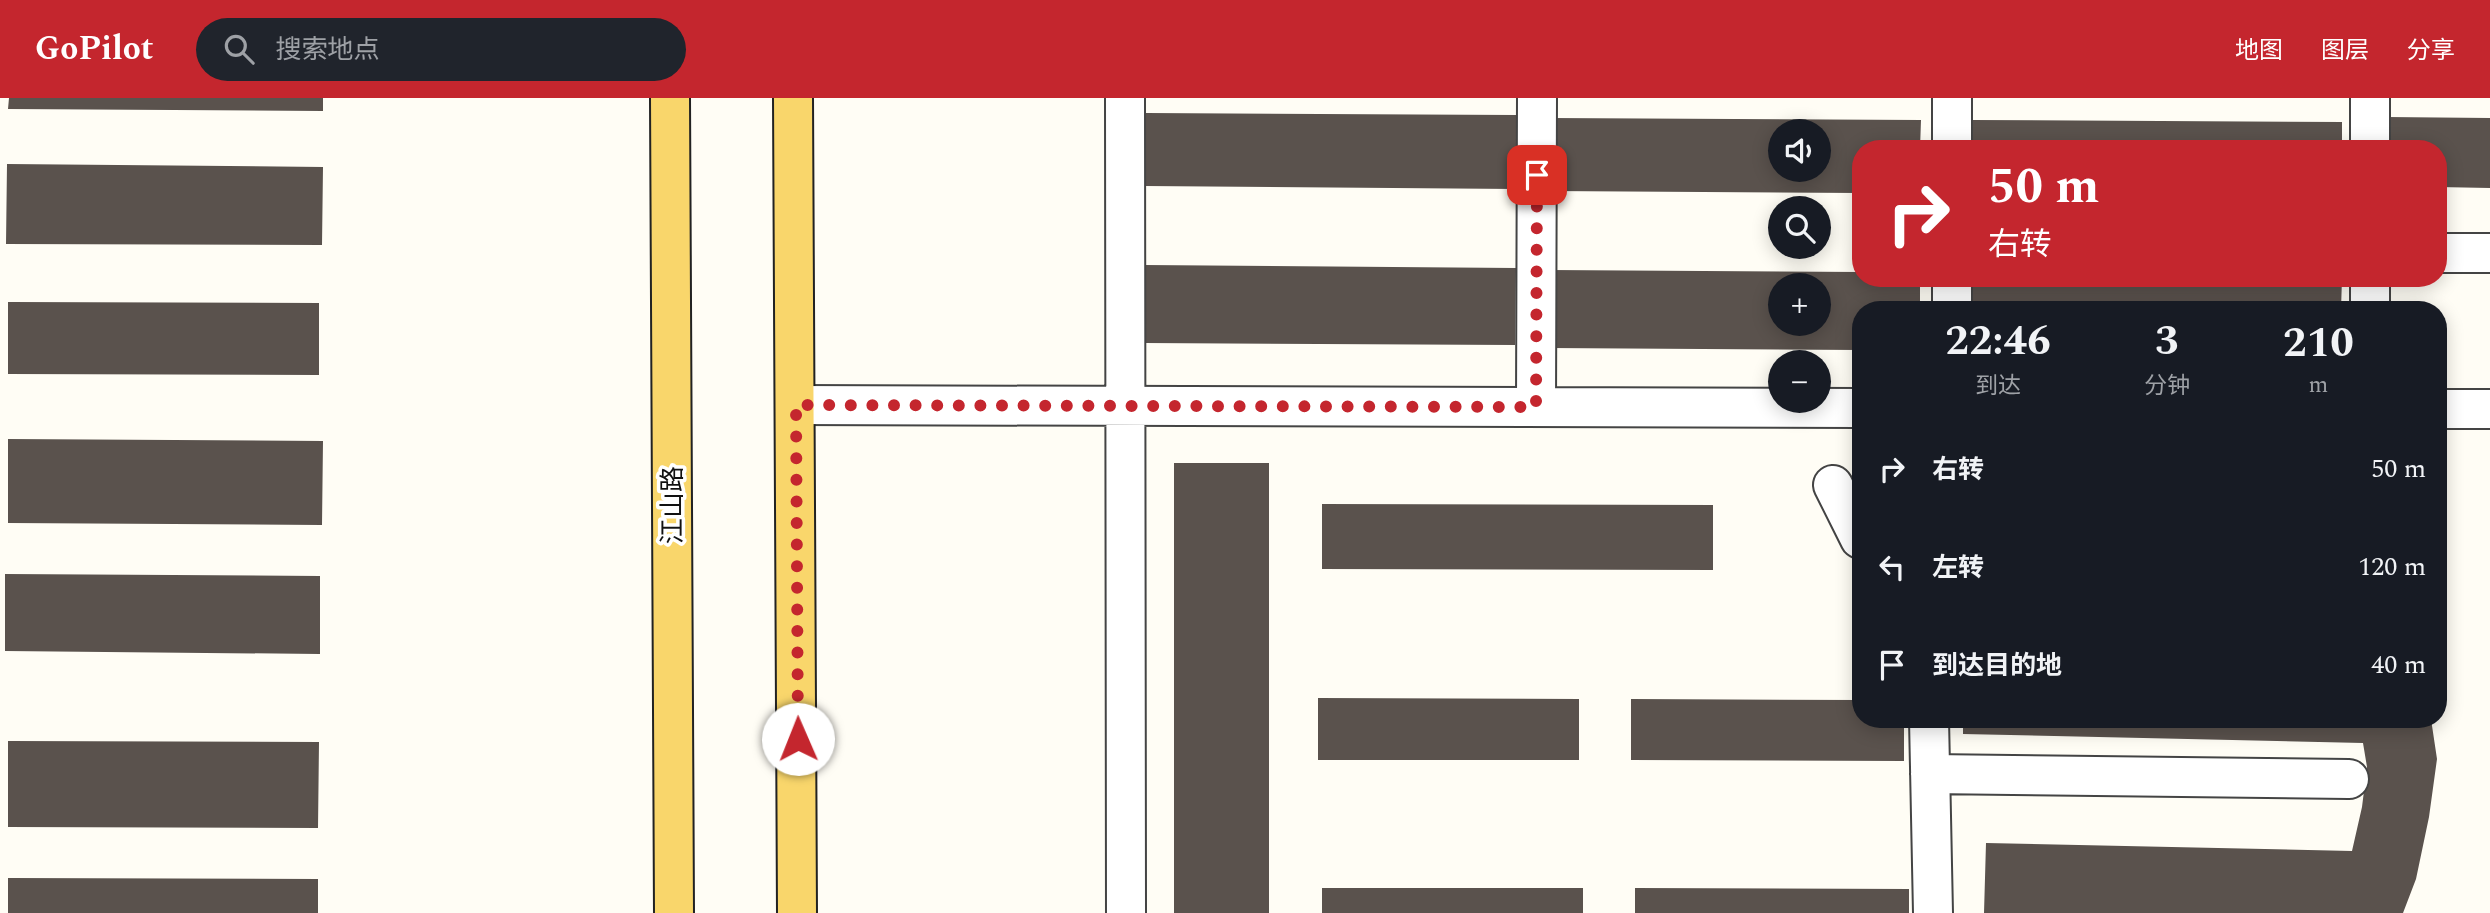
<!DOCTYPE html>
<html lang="zh">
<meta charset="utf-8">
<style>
body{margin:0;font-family:Spectral,"Noto Sans SC",serif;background:#20242c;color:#f1f3f6;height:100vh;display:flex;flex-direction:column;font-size:26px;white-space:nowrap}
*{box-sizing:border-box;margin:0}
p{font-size:23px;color:#9ea1a6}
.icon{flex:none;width:38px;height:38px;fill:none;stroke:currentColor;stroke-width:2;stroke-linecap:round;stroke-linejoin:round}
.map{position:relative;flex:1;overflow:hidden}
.details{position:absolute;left:1852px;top:203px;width:595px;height:427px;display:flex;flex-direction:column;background:#171b24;border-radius:28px;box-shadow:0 4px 18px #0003}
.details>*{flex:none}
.banner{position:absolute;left:1852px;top:42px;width:595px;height:147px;border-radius:28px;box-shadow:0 4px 18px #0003;background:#c4262e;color:#fff;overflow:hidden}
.controls{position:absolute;left:1768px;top:21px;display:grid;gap:14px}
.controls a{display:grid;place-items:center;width:63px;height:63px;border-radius:50%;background:#171b24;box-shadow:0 4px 18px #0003;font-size:35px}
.pin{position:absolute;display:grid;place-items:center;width:60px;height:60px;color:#fff;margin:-30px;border-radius:14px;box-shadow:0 4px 10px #0006}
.me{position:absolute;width:77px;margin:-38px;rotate:359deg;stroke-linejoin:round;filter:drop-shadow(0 0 5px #0008)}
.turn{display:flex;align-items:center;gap:24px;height:147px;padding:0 21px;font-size:32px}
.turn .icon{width:91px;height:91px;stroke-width:2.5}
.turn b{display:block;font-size:49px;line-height:60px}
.eta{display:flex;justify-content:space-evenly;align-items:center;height:119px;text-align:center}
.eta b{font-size:42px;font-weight:700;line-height:49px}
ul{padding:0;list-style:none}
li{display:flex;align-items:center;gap:21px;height:98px;padding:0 21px}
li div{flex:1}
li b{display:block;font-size:26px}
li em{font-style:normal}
header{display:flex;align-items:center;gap:42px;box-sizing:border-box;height:98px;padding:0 35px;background:#c4262e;color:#fff}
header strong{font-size:33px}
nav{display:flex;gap:38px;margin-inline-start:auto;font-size:24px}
.search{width:490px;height:63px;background:#20242c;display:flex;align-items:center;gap:18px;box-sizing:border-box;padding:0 24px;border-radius:38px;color:#9ea1a6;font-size:26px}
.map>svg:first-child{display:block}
.building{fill:#5a524d;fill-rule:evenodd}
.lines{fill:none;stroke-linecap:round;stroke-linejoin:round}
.minor-casing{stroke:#444;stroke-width:42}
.major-casing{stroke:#222;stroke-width:42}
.minor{stroke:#fff;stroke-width:38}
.major{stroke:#f9d66b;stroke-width:38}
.route{stroke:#c4262e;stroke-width:12;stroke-dasharray:0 21.6}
.labels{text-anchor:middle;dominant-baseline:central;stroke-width:7;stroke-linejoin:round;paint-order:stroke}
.street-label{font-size:26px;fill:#111;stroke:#fff}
</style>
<header>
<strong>GoPilot</strong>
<div class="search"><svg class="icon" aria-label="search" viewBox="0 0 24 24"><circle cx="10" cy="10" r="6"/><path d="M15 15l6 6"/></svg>搜索地点</div>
<nav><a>地图</a><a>图层</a><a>分享</a></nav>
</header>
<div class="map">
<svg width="2490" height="815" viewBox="0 0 2490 815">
<rect width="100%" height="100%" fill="#fffdf5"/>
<!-- building -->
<path class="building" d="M9,0H323V13L8,11Z
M1146,15L1516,17V91L1145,88Z
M2387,19L2490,20V90L2438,89V51H2387Z
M1550,20L1921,22L1920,51H1860V95L1549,93ZM1780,33H1818V72H1780Z
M1971,22L2342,24V51H1971Z
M7,66L323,69L322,147L6,146Z
M1145,167L1516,170L1515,247L1144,245Z
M1549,172L1860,174V180H1920V212H1860V252L1549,250ZM1780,187H1818V226H1780Z
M1971,180H2342L2341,212H1971Z
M8,204L319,205V277L8,276Z
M8,341L323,343L322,427L8,425Z
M1174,365H1269V815H1174Z
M1322,406L1713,407V472L1322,471Z
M5,476L320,478V556L5,553Z
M1318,600L1579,601V662H1318Z
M1631,601L1860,602V621H1904V663L1631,662Z
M1963,621H2431L2437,661L2429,719L2416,781L2403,815H1984L1986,745L2352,753L2362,709L2367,669L2363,645L1963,636Z
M8,643L319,644L318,730L8,729Z
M8,780L318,781V815H8Z
M1322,790H1583V815H1322Z
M1635,790L1909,791V815H1635Z"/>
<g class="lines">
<!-- minor casing -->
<g class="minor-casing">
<path id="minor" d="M1125,0L1126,815
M1952,0V51
M2370,51V0
M2438,155H2490
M1952,180V212
M2370,180V212
M796,307L1860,310
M1536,309L1537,0
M2438,311H2490
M1833,387L1860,441
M1929,621L1933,815
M1930,676L2349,681"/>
</g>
<!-- major casing -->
<g class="major-casing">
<path id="major" d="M670,0L674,815
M793,0L797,815"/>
</g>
<!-- minor -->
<use href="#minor" class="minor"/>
<!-- major -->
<use href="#major" class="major"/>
</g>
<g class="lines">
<!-- route -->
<path class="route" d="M798,641L796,307L1536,309L1537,77"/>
</g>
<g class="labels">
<!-- street labels -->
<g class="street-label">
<text transform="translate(673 407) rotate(-90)">江山路</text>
</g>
</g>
</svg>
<div class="controls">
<a><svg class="icon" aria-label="sound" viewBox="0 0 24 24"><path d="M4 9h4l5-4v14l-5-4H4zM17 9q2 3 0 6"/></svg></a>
<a><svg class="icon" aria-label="search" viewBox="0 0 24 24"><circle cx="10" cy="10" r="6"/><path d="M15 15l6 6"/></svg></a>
<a>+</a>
<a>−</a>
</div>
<div class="pin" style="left:1537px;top:77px;background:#d93025"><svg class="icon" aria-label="arrive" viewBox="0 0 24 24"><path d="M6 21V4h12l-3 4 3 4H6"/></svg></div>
<svg class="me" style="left:798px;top:641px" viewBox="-20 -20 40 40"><circle r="19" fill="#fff"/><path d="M0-13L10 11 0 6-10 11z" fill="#c4262e"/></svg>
<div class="banner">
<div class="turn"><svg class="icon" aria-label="right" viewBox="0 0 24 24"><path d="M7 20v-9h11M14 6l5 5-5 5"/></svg><div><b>50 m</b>右转</div></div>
</div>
<section class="details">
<div class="eta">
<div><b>22:46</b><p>到达</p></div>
<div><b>3</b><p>分钟</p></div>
<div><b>210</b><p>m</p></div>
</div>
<ul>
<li><svg class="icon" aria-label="right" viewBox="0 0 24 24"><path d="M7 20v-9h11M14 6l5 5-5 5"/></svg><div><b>右转</b></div><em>50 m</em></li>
<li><svg class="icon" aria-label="left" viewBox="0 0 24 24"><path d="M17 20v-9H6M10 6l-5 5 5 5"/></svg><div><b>左转</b></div><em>120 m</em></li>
<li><svg class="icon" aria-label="arrive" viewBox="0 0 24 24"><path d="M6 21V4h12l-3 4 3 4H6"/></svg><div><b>到达目的地</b></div><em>40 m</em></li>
</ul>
</section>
</div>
